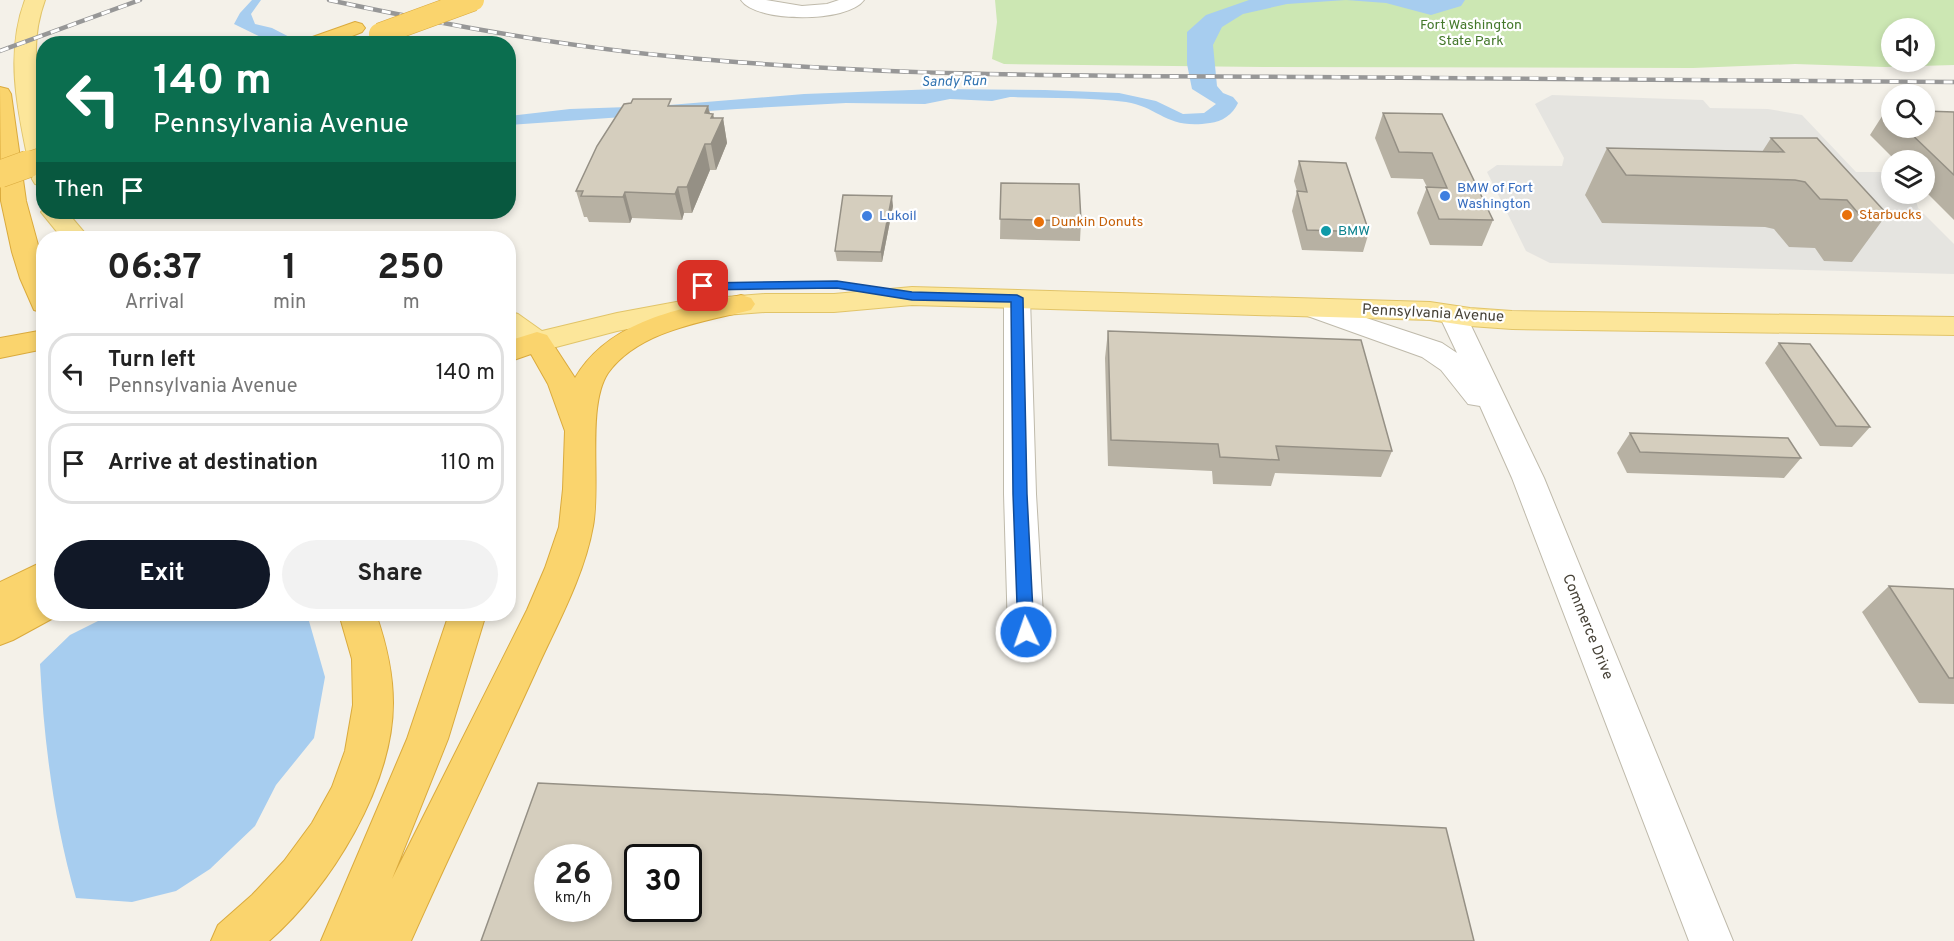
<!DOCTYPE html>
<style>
body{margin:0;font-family:Overpass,sans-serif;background:#f2f2f2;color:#222;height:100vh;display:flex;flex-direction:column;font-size:22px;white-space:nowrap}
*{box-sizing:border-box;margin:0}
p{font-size:20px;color:#767676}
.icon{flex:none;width:33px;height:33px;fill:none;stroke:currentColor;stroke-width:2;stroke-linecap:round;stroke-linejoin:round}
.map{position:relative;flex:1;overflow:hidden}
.drawer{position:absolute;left:36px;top:231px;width:480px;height:390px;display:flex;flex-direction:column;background:#fff;border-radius:24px;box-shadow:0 3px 9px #0003}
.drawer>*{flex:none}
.top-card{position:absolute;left:36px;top:36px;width:480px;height:183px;border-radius:24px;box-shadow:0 3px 9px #0003;background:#0b6e4f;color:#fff;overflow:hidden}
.fabs{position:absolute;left:1881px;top:18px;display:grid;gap:12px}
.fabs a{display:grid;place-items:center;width:54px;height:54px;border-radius:50%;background:#fff;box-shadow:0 3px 9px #0003;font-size:30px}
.speed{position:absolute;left:534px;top:844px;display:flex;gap:12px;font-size:30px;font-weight:700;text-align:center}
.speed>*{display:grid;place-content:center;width:78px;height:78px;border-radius:50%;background:#fff;box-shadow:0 3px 9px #0003;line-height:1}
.speed small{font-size:15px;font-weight:400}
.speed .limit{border:3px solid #111;border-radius:9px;background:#fff;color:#111}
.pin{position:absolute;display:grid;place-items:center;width:51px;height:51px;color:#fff;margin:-26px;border-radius:12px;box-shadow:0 3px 9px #0006}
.me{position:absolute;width:66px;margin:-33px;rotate:357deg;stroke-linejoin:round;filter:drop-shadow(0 0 4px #0008)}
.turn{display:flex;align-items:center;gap:21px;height:126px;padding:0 18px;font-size:27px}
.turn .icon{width:78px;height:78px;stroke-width:2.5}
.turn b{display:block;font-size:42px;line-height:51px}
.then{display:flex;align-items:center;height:57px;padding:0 18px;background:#0003;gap:12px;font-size:22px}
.eta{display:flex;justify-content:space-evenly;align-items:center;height:102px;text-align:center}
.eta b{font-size:36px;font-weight:700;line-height:42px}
.button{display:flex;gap:12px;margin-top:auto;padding:12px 18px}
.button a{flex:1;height:69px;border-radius:36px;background:#111827;color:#fff;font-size:24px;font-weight:700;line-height:69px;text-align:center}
.button a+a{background:#f2f2f2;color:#222}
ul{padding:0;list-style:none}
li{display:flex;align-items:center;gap:18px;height:81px;margin:0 12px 9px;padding:0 6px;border:3px solid #e0e0e0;border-radius:24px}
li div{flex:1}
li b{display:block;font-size:22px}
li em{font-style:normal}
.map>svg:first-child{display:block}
.green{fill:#cce7b3;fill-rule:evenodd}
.parking{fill:#e5e4e0}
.water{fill:#a7cdef}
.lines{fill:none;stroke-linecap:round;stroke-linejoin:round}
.minor-casing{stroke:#bfbaab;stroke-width:2}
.major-casing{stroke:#e1c469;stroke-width:2}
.highway-casing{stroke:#daaa3d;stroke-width:2}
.minor{fill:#fff;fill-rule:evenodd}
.major{fill:#fce69a;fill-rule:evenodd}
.highway{fill:#fad46d;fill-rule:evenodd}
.rail-casing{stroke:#979797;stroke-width:4.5}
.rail{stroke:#fff;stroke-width:3;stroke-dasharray:9;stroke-linecap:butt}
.highway-bridge-far1-casing{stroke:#daaa3d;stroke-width:23;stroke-linecap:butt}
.highway-bridge-casing{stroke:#daaa3d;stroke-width:28;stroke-linecap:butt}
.highway-bridge-far1{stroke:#fad46d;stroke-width:22}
.highway-bridge{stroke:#fad46d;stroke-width:27}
.wall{fill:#b7b1a3}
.shaded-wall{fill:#959085}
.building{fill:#d5cebe;stroke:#959085;stroke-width:1.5;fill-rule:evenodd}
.route{fill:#1a73e8;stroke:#114b97;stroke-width:1.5}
.shop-dot{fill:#3f7fe0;stroke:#fff;stroke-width:2}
.food-dot{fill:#e8710a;stroke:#fff;stroke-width:2}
.culture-dot{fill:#0f9aa8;stroke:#fff;stroke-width:2}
.labels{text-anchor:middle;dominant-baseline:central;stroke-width:4.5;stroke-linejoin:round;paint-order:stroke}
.far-park-label{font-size:14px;fill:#44782b;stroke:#fff}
.far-water-label{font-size:14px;font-style:italic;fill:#3274b1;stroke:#fff}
.far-shop-label{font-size:14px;fill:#366cbe;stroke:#fff;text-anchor:start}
.far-food-label{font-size:14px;fill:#c56008;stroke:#fff;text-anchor:start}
.far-culture-label{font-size:14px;fill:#0d838f;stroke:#fff;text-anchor:start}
.street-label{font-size:15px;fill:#474237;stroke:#fff}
</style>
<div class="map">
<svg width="1954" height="941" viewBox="0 0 1954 941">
<rect width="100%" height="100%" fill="#f4f1e9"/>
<!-- green -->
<path class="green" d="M995,0H1954V65L1885,67L1795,64L1693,68L1263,67L1004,64L992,59L997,22ZM1892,28H1924V62H1892Z"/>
<!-- parking -->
<path class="parking" d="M1552,95L1703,100L1710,108L1768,109L1802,115L1856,172H1890L1892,194H1911L1915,197L1918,208L1954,244V274L1550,263L1526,251L1487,172L1497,165L1562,166L1564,158L1535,104Z"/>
<!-- water -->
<path class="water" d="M252,0H261L251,14L255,24L272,28L301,43H273L234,24L240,13Z
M1249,0H1465L1461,6L1431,15L1386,3L1346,0L1287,4L1243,14L1222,27L1213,45L1217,86L1223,93L1233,97L1238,103C1233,114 1222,122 1210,123C1167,130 1159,107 1126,102C1088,97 1048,98 1010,97L992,101L950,99L925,104L846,103L737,109L509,125V116L570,109L657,106L804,94L938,89L1045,90L1119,93L1156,101L1183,114L1204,113L1216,104L1192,89L1187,64V32L1206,15Z
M112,614H307L325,677L314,738L276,785L255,826L210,869L176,891L132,902L76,898C54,821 44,743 40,664L70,635Z"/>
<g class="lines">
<!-- minor casing -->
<g class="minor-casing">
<path id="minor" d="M741,0H766L802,6L827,4L839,0H864C848,23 756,23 741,0Z
M1017,290L1026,292L1030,298L1036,494L1044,632L1039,643L1026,647L1013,643L1008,632L1004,494V298L1008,292Z
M1312,300L1442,343L1457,353L1440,317L1444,311L1454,308L1464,311L1544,478L1733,941H1689L1512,478L1480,406L1468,404L1441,370L1422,357L1302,314L1298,308L1302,302Z"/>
</g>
<!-- major casing -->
<g class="major-casing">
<path id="major" d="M25,0H45C29,44 38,76 43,120C46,142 44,165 44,186L35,184L32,179C20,120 3,59 25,0Z
M44,209V212H67L89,238H62L41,212Z
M912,287L1430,302L1470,308L1512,311L1954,317V335L1512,329L1470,326L1430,320L912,305L834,312H765L687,318L617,331L537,352L527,349L508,335V311L518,314L542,331L617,313L687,300L765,294H834Z"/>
</g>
<!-- highway casing -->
<g class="highway-casing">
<path id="highway" d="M355,22L362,24L365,28L362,32L332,44H301L304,40Z
M0,87L8,89L11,94L26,201L44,267V313L34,310L20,278L12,252L1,201Z
M741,295L751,298L755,304L751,310C704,322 639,330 608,373C586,406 601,485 593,526C584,577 556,626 535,673C494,763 451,851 411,941H321L407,739L449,614H486L448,739L392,879L527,610L545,568L559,527L563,489L565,431L548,384L531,354L508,362V341L537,332L547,335L575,378C609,320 680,309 741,295Z
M44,330V349L0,358V338Z
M44,561V614H58L57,616L13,640L0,645V582Z
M339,614H376C386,643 393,671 393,703C393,786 330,888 269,941H211L218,925L252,895L284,861L312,823L332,787L345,751L353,705L352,659Z"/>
</g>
<!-- minor -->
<use href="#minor" class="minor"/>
<!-- major -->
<use href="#major" class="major"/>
<!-- highway -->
<use href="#highway" class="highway"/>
<!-- rail casing -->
<g class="rail-casing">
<path id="rail" d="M329,0C441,24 554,45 668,56C880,77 1094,76 1307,77C1522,78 1738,80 1954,82
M0,51L140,0"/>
</g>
<!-- rail -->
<use href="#rail" class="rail"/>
<!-- highway-bridge-far1 casing -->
<g class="highway-bridge-far1-casing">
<path id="highway-bridge-far1" d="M380,34L473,0
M23,165L44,158"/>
</g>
<!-- highway-bridge casing -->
<g class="highway-bridge-casing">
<path id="highway-bridge" d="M0,174L28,164"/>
</g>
<!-- highway-bridge-far1 -->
<use href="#highway-bridge-far1" class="highway-bridge-far1"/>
<!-- highway-bridge -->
<use href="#highway-bridge" class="highway-bridge"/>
</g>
<!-- wall -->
<path class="wall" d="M673,106H708L710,113L713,114L714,118H723L727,143L716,170H710L692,213H684L682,220L632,218L630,223L589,222L587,217H584L576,191Z
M1886,110H1892V128H1924L1954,112V220L1924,190V160H1895L1870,135Z
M1383,113L1442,114L1493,220L1482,246L1430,245L1417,213L1427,187L1423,179L1391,178L1375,138Z
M1771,138L1887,214L1852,262L1824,261L1815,248L1789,247L1774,229L1765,227L1602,223L1585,195L1607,148L1762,152Z
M1299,161L1369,232L1363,252L1302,250L1292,211L1297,191L1294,181Z
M1001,183L1081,221L1080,241L1000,239Z
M893,206L882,262L837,261L835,251Z
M1108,331L1392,451L1381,477L1275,473L1271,486L1213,484L1212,471L1108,466L1105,358Z
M1779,343L1870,427L1852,447L1820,446L1765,363Z
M1630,433L1801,458L1784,478L1627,473L1617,453Z
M1889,586L1954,589V704L1919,703L1862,612Z"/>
<!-- shaded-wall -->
<path class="shaded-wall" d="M708,106L713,131L705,113Z
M713,114L716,132L723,118L727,143L716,170L711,144V118Z
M705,144L710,170L692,213L687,187Z
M678,187L684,213L682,220L675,194Z
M625,192L632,218L630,223L623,197Z
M892,196L893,206L882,262L881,252Z"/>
<!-- building -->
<path class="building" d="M633,99H671L668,106H708L705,113L713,114L711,118H723L711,144H705L687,187H678L675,194L625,192L623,197L581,196L583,191H576L597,146L624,104L631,103Z
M1886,110H1892V115Z
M1924,111L1954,112V175L1905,128H1924Z
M1383,113L1442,114L1493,220L1439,219L1426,187L1447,188L1432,153L1399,152Z
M1771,138H1817L1887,214L1858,213L1847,200L1820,199L1805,182L1795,180L1626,175L1607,148L1784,152Z
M1299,161L1346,163L1369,232L1307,230L1297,191L1307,192Z
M1001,183L1079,184L1081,221L1000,219Z
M843,195L892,196L881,252L835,251Z
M1108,331L1361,340L1392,451L1276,446L1279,460L1220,457L1218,444L1111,440Z
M1779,343L1810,344L1870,427L1836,426Z
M1630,433L1788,438L1801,458L1640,452Z
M1889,586L1954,589V678H1949Z
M538,783L1446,828L1474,941H481ZM548,858H598V909H548ZM638,858H688V909H638Z"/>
<!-- route -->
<path class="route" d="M837,281L912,292L1017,295L1023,298L1027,494L1034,632L1032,637L1026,639L1020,637L1018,632L1013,494L1011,302L912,300L837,288L703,290L697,286L703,283Z"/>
<!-- markers -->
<g class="shop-dot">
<circle cx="1445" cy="196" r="6"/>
<circle cx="867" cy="216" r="6"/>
</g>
<g class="food-dot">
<circle cx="1847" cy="215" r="6"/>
<circle cx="1039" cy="222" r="6"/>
</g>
<circle class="culture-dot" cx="1326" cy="231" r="6"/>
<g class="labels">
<!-- far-park labels -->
<g class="far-park-label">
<text x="1471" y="25">Fort Washington<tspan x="1471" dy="16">State Park</tspan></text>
</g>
<!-- far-water labels -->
<g class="far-water-label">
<text transform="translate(954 82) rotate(-1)">Sandy Run</text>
</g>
<!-- far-shop labels -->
<g class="far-shop-label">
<text x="1457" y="188">BMW of Fort<tspan x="1457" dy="16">Washington</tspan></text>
<text x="879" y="216">Lukoil</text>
</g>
<!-- far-food labels -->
<g class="far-food-label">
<text x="1859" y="215">Starbucks</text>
<text x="1051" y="222">Dunkin Donuts</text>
</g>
<!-- far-culture labels -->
<g class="far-culture-label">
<text x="1338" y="231">BMW</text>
</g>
<!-- street labels -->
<g class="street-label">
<text transform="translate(1433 314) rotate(3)">Pennsylvania Avenue</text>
<text transform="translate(1587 627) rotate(68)">Commerce Drive</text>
</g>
</g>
</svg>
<div class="fabs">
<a><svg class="icon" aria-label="sound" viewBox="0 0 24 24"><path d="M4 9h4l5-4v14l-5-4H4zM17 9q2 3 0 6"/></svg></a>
<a><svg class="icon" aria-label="search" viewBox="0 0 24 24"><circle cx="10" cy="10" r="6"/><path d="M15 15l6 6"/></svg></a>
<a><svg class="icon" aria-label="layers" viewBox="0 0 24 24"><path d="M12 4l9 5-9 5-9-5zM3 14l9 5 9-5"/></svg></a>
</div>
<div class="speed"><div>26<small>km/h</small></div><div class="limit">30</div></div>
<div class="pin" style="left:703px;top:286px;background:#d93025"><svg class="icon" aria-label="arrive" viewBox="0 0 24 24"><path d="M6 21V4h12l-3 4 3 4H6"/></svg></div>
<svg class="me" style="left:1026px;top:632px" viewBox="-20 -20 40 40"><circle r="17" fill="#1a73e8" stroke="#fff" stroke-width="3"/><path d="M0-11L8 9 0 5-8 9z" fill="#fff"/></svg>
<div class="top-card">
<div class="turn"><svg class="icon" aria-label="left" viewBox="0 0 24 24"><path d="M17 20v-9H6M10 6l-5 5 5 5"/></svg><div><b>140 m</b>Pennsylvania Avenue</div></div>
<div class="then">Then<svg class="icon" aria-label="arrive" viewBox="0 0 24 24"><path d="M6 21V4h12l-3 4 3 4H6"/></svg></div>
</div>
<section class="drawer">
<div class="eta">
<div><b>06:37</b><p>Arrival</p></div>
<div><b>1</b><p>min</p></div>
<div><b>250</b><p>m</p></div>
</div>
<ul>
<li><svg class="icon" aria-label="left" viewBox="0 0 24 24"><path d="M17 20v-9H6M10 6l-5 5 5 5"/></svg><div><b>Turn left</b><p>Pennsylvania Avenue</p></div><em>140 m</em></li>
<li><svg class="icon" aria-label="arrive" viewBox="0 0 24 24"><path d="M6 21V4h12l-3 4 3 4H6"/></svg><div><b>Arrive at destination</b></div><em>110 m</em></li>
</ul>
<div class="button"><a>Exit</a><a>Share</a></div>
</section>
</div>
